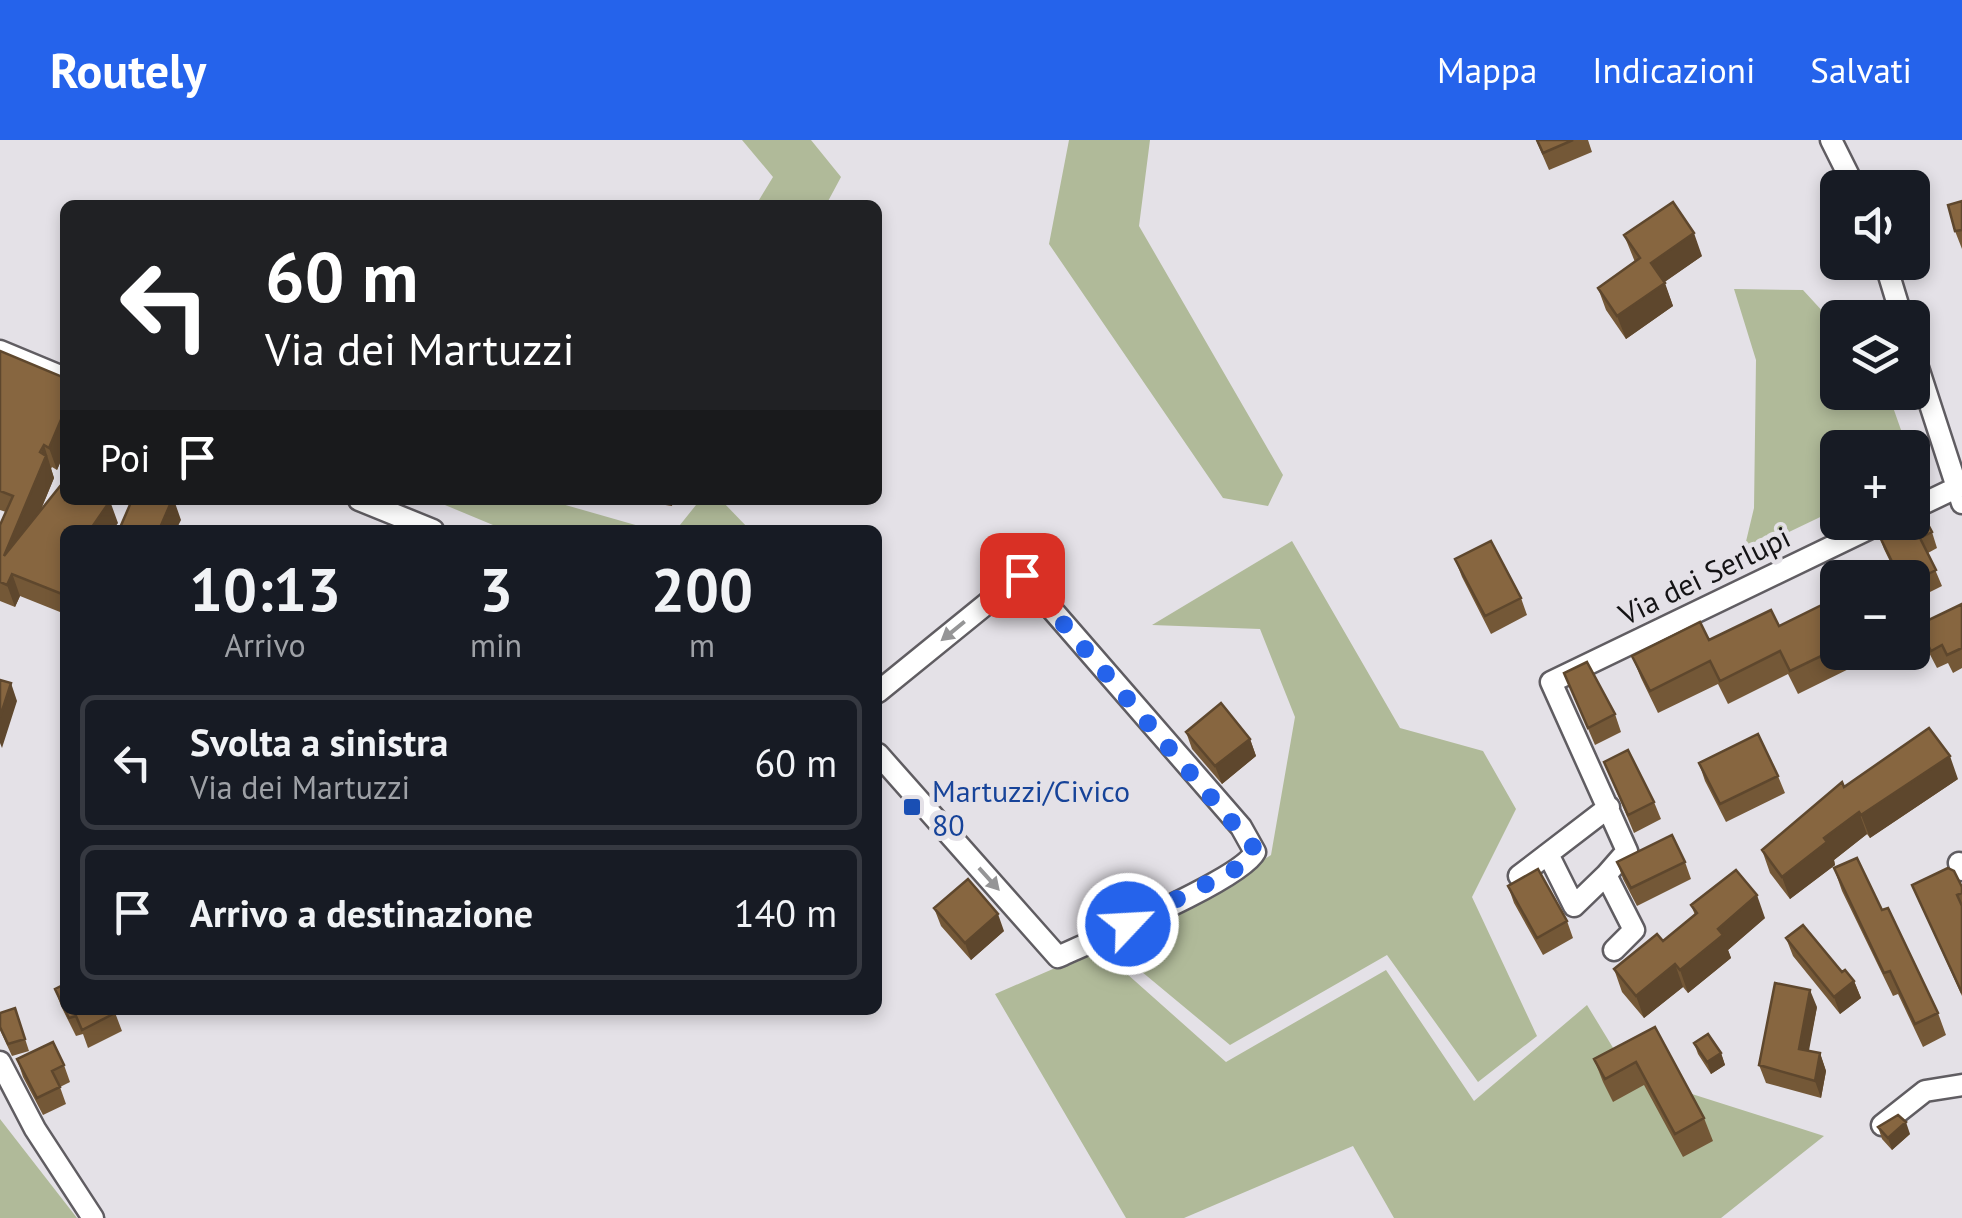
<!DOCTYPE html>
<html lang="it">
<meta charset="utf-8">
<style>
body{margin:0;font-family:"PT Sans",sans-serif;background:#242831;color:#f1f3f6;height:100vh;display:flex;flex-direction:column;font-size:38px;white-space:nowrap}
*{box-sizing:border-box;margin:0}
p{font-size:32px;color:#9ea1a6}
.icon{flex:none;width:55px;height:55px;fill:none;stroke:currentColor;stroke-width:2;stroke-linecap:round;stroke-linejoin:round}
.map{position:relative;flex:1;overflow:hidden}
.side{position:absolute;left:60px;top:385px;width:822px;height:490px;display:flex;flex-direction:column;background:#171b24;border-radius:15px;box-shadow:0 5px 15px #0003}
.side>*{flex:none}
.top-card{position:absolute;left:60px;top:60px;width:822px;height:305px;border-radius:15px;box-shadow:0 5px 15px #0003;background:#202124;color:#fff;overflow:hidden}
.controls{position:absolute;left:1820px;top:30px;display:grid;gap:20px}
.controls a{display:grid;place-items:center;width:110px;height:110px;border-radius:15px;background:#171b24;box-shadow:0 5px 15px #0003;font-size:50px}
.pin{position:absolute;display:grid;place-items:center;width:85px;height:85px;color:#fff;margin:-42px;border-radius:20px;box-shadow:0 5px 15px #0006}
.me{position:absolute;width:110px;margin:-55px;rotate:65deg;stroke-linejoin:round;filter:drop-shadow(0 0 8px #0008)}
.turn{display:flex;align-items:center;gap:35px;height:210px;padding:0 40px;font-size:45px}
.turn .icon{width:130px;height:130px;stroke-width:2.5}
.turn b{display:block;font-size:70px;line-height:85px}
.then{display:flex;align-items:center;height:95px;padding:0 40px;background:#0003;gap:20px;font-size:38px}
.eta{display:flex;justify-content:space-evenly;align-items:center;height:170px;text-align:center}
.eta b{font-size:60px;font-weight:800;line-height:70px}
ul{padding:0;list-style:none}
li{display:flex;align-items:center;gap:30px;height:135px;margin:0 20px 15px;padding:0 20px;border:5px solid #363941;border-radius:15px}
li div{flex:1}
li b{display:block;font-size:38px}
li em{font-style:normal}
header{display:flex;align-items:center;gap:60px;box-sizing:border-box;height:140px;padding:0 50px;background:#2563eb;color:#fff}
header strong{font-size:48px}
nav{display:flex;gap:55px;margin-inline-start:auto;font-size:35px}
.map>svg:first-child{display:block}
.green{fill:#b0ba99}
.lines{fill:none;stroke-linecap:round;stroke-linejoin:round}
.minor-casing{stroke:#605d62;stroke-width:25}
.minor{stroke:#fff;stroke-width:20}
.wall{fill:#745837}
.shaded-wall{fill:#5e472d}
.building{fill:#876640;stroke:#5e472d;stroke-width:2.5}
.oneway{fill:#959596}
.route{stroke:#2563eb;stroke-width:18;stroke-dasharray:0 32.4}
.transit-dot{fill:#1a4fb4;stroke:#e4e1e7;stroke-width:4}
.labels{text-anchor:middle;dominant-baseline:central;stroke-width:10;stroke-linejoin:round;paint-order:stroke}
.street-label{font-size:30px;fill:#141315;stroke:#e4e1e7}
.transit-label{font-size:30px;fill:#164399;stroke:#e4e1e7;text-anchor:start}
</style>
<header>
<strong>Routely</strong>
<nav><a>Mappa</a><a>Indicazioni</a><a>Salvati</a></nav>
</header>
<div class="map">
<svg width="1962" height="1078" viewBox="0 0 1962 1078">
<rect width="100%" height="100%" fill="#e4e1e7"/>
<!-- green -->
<path class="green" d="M742,0H811L841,37L826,65H756L773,37Z
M1069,0H1150L1139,86L1283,335L1268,366L1223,358L1049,104Z
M1734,149L1803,150L1837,187L1838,252L1888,253L1907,307L1838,308L1837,369L1743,414L1754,368L1756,220Z
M433,360H548L653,390H505Z
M700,360H721L750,390H676Z
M1292,401L1400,588L1483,611L1516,669L1472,757L1537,896L1478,942L1387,815L1230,905L1118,812L1271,715L1295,577L1260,489L1152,485Z
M1099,809L1226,922L1386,830L1474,961L1587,865L1629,934L1824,996L1721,1078H1394L1353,1006L1184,1078H1126L995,854Z
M0,979L77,1078H0Z"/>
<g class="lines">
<!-- minor casing -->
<g class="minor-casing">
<path id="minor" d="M1831,0L1855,48
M1885,122L1902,178
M1912,209L1962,363
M0,211L65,238
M359,360L433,390
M1912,369L1956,348
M878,552L1022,435L1241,687L1255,712C1241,740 1094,800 1058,817L878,614
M1549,716L1574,766L1606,735
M1959,723L1962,730
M1519,736L1609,667
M1614,810L1634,790L1606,735L1627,711L1551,542L1883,382
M0,922L35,989L93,1078
M1882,985L1925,951L1962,945"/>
</g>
<!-- minor -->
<use href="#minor" class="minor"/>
</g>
<!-- wall -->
<path class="wall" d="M1536,0H1588L1592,12L1549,30Z
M1962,61V109L1955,91Z
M1624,95L1702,116L1664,142L1673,166L1626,199L1606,170L1598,148L1635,122Z
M0,211L65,238V311L57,330L52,327L51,329L54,338L40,372L118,383L65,390V474L20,456L15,467L0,461V385L6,372L0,370Z
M633,360H673L672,366Z
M1932,392L1937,408L1928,413L1942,446L1912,461V438H1898L1884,409L1878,393Z
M1455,419L1521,458L1527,475L1491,494L1462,437Z
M1838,457V512H1873L1875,516L1798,554L1788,534L1728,564L1718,544L1658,573L1641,538L1632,516L1779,486Z
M1962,464V528L1953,533L1948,523L1937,528L1924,503L1918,485Z
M1564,533L1615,574L1621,592L1595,605Z
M1186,592L1250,599L1256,616L1222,644L1192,609Z
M1604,622L1654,662L1661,679L1634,693Z
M1699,623L1778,636L1785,653L1726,682L1705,641Z
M1958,639L1870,698L1867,694L1834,720L1835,725L1790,759L1770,733L1762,710L1844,647Z
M1617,722H1685L1691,739L1637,766L1623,739Z
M1834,728L1882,770L1938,873L1946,895L1923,907L1898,854L1893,856L1842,751Z
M1912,745L1962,747V856L1917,756Z
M1508,746L1567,781L1573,798L1543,815L1514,763Z
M1691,765L1765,778L1728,810L1731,818L1688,853L1683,847L1644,878L1622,852L1614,829L1663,801L1695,775Z
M934,768L1004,791L971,820L941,786Z
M1786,798L1854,841L1861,858L1840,874L1793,816Z
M55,849L114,870L122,891L88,908L83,894L76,896L61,866Z
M1817,867L1808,911L1820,913L1826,931L1821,958L1766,943L1759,925Z
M15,868L29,911L12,916L0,890V873Z
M1655,887L1704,978L1713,1001L1683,1017L1644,945L1613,962L1603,942L1594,919Z
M1694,903L1721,913L1725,925L1711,934L1698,914Z
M17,919L64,925L70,942L60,947L66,964L43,975L23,937Z
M1878,987L1910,994L1892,1010L1882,999Z"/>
<!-- shaded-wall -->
<path class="shaded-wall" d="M1694,93L1702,116L1659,146L1651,123Z
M1665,143L1673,166L1626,199L1617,176Z
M63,275L65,281V311L57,330L49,308Z
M44,305L54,338L13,436L20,456L15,467L7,445L4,416Z
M162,360H174L181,380L176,390H159Z
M110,361L118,383L113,390H90Z
M11,543L17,561L2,608L0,603V577Z
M1250,599L1256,616L1222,644L1215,626Z
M1950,616L1958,639L1870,698L1861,675Z
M1859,672L1867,694L1834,720L1835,725L1790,759L1782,737L1824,698Z
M1757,755L1765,778L1728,810L1731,818L1688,853L1680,830L1718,789Z
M998,774L1004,791L971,820L965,803Z
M1675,824L1683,847L1644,878L1636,856Z
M1854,841L1861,858L1840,874L1834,857Z
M1810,850L1817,867L1806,927L1799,909Z
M1721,913L1725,925L1711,934L1707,922Z
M1820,913L1826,931L1821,958L1815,941Z
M1906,982L1910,994L1892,1010L1888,998Z"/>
<!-- building -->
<path class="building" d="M1537,0H1573L1543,13Z
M1962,61V90L1955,91L1948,65Z
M1673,62L1694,93L1651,123L1665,143L1617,176L1598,148L1640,118L1624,95Z
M0,211L65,238V276L63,275L49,308L44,305L40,312L46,316L4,416L65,340V360L110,361L90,390H65V445L62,454L12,434L7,445L0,442V385L13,356L0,351Z
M132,360H172L159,390H119Z
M1923,375L1932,392L1920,398L1936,430L1912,442V438H1900L1878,393L1899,382H1912V380Z
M1491,401L1521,458L1485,476L1455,419Z
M1838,457V508L1790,531L1780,511L1720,541L1710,521L1650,551L1632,516L1700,482L1709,500L1771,470L1779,486Z
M1962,464V508L1947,515L1942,505L1931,511L1918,485Z
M1587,522L1615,574L1588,588L1564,533Z
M0,540L11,543L0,577Z
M1221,563L1250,599L1215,626L1186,592Z
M1929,588L1950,616L1861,675L1859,672L1824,698L1827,702L1782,737L1762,710L1842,642L1844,647Z
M1758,594L1778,636L1720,664L1699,623Z
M1628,610L1654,662L1628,675L1604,622Z
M1672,695L1685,722L1631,748L1617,722Z
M1857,718L1882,770L1888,768L1938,873L1915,884L1890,831L1884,833L1834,728Z
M1948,728L1954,731L1962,747V753L1957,755L1962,766V853L1912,745Z
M1538,729L1567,781L1537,798L1508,746Z
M1736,730L1757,755L1718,789L1723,795L1680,830L1675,824L1636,856L1614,829L1657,794L1663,801L1697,773L1691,765Z
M968,739L998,774L965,803L934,768Z
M1803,785L1842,832L1845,830L1854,841L1834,857L1786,798Z
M1775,843L1810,850L1799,909L1820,913L1815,941L1759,925Z
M65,844V870L55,849Z
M15,868L25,899L8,904L0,887V873Z
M65,870H114L115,873L82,890L76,876L69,878Z
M1655,887L1704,978L1675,994L1636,922L1605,939L1594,919Z
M1708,894L1721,913L1707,922L1694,903Z
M53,902L64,925L52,931L60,947L37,958L17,919Z
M1898,975L1906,982L1888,998L1878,987Z"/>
<!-- one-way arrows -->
<defs><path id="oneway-solid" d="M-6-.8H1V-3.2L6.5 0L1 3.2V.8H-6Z" transform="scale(2.5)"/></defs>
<g class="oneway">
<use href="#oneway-solid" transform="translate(953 491) rotate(141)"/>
<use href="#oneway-solid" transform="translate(989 739) rotate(48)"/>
</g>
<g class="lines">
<!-- route -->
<path class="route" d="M1022,435L1254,708L1247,723L1128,784"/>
</g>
<!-- markers -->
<rect class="transit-dot" x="902" y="657" width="20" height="20" rx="5"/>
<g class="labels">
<!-- street labels -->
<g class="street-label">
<text transform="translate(1704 435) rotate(-26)">Via dei Serlupi</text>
</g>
<!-- transit labels -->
<g class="transit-label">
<text x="932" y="650">Martuzzi/Civico<tspan x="932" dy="34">80</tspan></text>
</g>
</g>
</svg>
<div class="controls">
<a><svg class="icon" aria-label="sound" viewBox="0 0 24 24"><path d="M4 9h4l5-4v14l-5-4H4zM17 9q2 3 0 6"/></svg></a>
<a><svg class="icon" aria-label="layers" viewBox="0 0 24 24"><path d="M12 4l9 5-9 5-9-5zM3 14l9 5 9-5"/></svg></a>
<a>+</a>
<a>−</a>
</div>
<div class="pin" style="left:1022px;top:435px;background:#d93025"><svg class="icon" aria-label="arrive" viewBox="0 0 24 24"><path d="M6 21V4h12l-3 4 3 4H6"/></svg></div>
<svg class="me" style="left:1128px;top:784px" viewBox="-20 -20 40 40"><circle r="17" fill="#2563eb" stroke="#fff" stroke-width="3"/><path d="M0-11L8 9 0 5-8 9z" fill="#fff"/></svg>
<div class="top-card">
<div class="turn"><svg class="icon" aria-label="left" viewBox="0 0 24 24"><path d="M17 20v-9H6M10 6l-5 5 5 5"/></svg><div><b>60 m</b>Via dei Martuzzi</div></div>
<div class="then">Poi<svg class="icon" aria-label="arrive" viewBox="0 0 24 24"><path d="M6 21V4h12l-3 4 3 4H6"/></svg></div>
</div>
<section class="side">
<div class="eta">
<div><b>10:13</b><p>Arrivo</p></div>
<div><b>3</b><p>min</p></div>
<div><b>200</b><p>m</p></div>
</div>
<ul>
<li><svg class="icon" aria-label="left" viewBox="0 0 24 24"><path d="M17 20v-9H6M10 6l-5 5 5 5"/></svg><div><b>Svolta a sinistra</b><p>Via dei Martuzzi</p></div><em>60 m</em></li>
<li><svg class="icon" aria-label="arrive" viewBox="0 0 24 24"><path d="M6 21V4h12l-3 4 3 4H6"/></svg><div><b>Arrivo a destinazione</b></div><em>140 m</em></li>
</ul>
</section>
</div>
